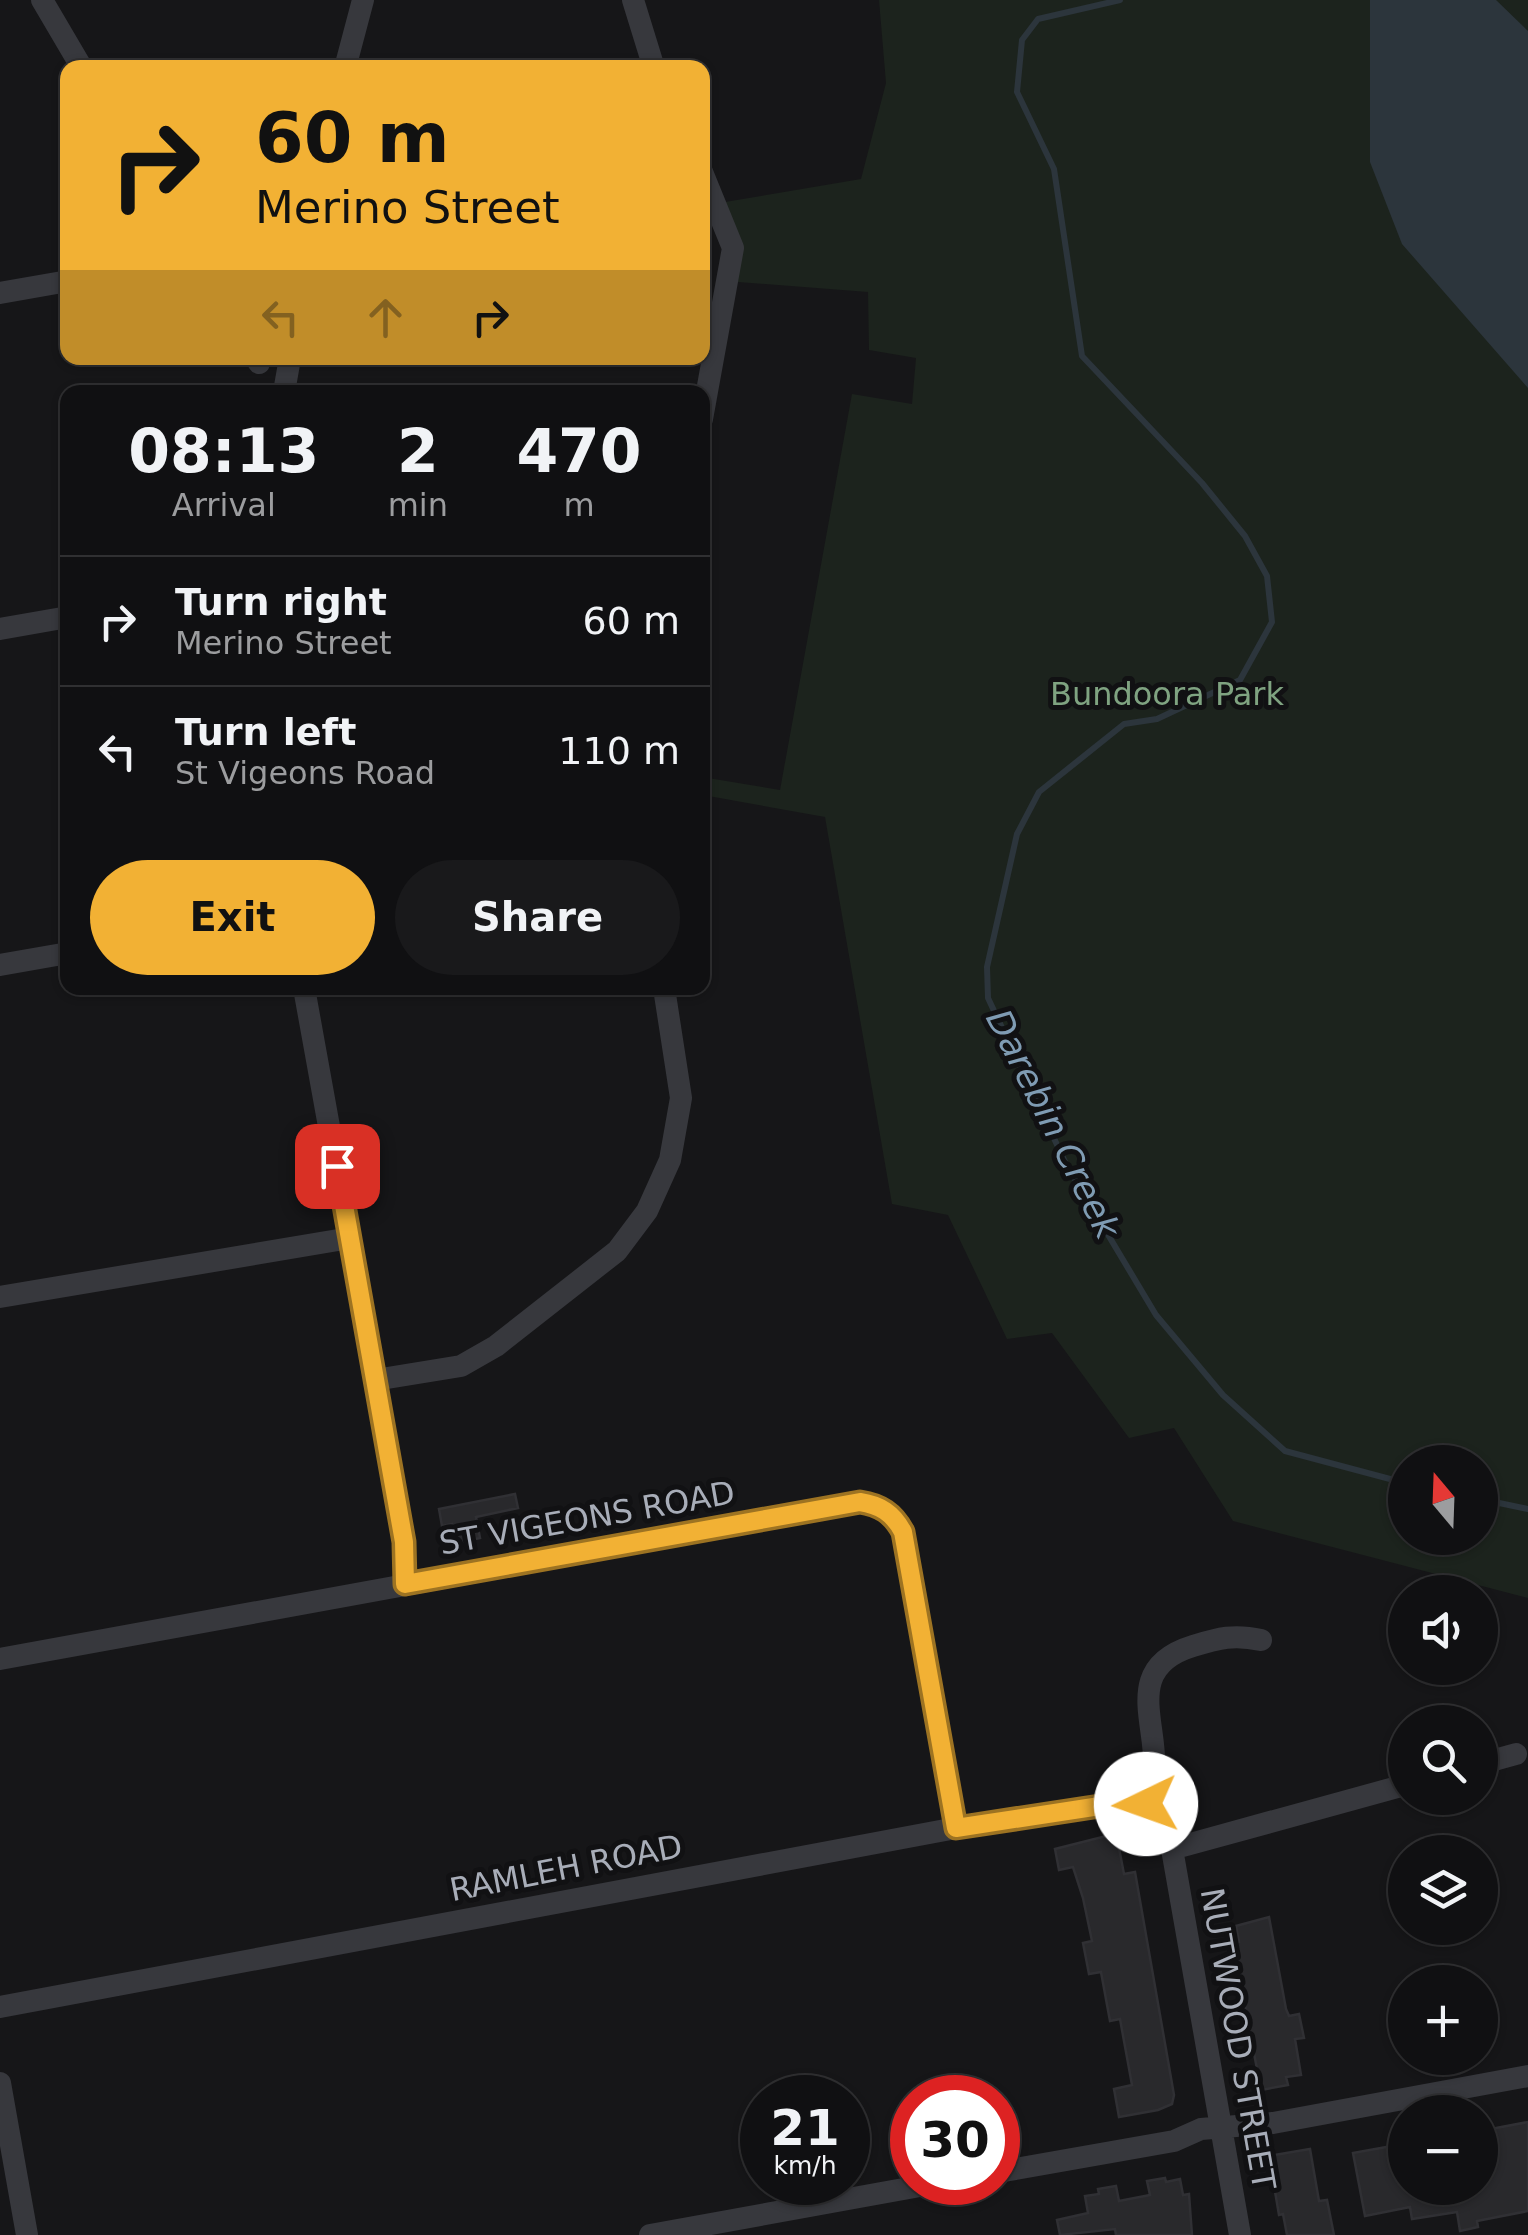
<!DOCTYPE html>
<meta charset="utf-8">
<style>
body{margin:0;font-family:"DejaVu Sans",sans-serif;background:#19191b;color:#f1f3f6;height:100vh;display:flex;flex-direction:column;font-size:38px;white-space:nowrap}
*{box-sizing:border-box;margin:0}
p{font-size:32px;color:#9c9d9f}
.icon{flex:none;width:55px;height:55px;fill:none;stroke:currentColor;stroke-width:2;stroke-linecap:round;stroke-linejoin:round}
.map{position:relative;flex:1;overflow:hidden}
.panel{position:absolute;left:60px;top:385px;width:650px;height:610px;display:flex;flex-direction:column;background:#101012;border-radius:20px;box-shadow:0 2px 8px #0004,0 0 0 2px #303032}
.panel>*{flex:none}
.hud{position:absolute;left:60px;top:60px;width:650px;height:305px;border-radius:20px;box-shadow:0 2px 8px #0004,0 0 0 2px #303032;background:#f2b134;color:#111;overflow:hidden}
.needle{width:65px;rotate:341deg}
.tools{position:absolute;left:1388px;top:1445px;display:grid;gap:20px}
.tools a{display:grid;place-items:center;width:110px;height:110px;border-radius:50%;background:#101012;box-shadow:0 2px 8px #0004,0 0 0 2px #303032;font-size:50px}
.speed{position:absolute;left:740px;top:2075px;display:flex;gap:20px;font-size:50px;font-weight:700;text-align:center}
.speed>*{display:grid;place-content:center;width:130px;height:130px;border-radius:50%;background:#101012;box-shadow:0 2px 8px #0004,0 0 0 2px #303032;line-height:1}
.speed small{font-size:25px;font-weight:400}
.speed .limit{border:15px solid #d22;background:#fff;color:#111}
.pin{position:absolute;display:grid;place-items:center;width:85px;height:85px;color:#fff;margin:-42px;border-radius:20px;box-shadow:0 5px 15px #0006}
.me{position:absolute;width:110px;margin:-55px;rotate:267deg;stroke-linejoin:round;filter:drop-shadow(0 0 8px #0008)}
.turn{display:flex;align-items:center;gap:35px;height:210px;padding:0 30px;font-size:45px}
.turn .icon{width:130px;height:130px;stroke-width:2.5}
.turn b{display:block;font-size:70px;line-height:85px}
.lanes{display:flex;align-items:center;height:95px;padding:0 30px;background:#0003;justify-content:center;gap:50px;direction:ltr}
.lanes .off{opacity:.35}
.eta{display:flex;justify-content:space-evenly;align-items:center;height:170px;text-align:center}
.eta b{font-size:60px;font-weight:600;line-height:70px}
.button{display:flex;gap:20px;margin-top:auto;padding:20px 30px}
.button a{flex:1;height:115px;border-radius:60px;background:#f2b134;color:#111;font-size:40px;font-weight:600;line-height:115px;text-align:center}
.button a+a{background:#19191b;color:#f1f3f6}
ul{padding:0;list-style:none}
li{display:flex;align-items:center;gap:30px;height:130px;padding:0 30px;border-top:2px solid #303032}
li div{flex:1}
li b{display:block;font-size:38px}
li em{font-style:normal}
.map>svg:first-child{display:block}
.green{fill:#1c231d;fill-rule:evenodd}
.water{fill:#2c353c}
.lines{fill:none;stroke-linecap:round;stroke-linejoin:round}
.stream{stroke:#2c353c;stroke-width:6}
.building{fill:#29292c;stroke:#303034;stroke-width:2.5}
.minor{stroke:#37383d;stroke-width:22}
.route-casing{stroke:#9d7322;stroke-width:25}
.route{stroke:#f2b134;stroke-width:18}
.labels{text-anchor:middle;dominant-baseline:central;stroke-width:10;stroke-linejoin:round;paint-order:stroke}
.park-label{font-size:32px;fill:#7fa381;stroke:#111113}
.street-label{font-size:32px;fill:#a8adb8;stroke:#111113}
.water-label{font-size:35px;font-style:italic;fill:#7f9bb3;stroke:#111113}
</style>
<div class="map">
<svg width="1528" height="2235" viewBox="0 0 1528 2235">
<rect width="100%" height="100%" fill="#161618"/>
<!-- green -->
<path class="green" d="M879,0H1528V1598L1233,1521L1174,1428L1129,1438L1052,1333L1007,1339L948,1215L892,1204L825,817L703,795L702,777L780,790L852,394L912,404L916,358L869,350L868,292L738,282L725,202L861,179L886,83ZM1405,1462H1480V1538H1405Z"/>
<!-- water -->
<path class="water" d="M1370,0H1496L1528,31V388L1402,244L1370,162Z"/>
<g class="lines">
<!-- stream -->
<path class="stream" d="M1120,0L1038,19L1022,40L1017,92L1054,169L1082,356L1202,483L1245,536L1267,576L1272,622L1240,680L1157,719L1124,724L1039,792L1017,834L987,967L988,998L1067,1166L1156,1315L1223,1395L1285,1451L1405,1483
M1480,1499L1528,1509"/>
</g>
<!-- building -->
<path class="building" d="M515,1494L518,1508L476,1517L480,1538L456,1543L452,1524L442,1526L439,1509Z
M1110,1835L1117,1838L1124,1874L1135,1872L1174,2095L1172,2104L1158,2110L1119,2117L1114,2089L1132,2085L1120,2019L1110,2021L1101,1972L1089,1974L1083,1943L1092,1941L1083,1898L1073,1867L1059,1870L1055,1849Z
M1269,1917L1286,2009L1289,2016L1299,2014L1304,2038L1295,2039L1301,2075L1286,2077L1288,2085L1261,2090L1233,1943L1239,1942L1236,1926Z
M1528,2122V2211L1477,2221L1478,2227L1460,2231L1457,2212L1412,2219L1410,2207L1365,2216L1353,2153L1392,2146L1394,2156L1405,2154V2188H1480V2131Z
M1310,2149L1319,2201L1327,2200L1334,2235H1287L1283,2214L1279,2215L1269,2156Z
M1165,2178L1166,2182L1180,2179L1183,2195L1189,2194L1192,2235H1116L1115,2229L1060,2235L1057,2220L1088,2213L1085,2196L1099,2194L1098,2189L1116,2186L1119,2201L1150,2195L1147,2181Z"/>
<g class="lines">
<!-- minor -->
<path class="minor" d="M42,0L82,68
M633,0L654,68
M345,68L363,0
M702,172L733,248L702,419
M0,293L68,281
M256,358L259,363
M284,392L290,358
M0,629L68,617
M0,965L68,953
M304,988L404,1542L405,1584
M0,1297L350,1238
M375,1380L461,1366L496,1346L617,1251L647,1211L670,1160L681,1098L664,988
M0,1659L860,1502C880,1505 893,1513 903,1532L956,1828
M1480,1764L1516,1754
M1146,1804L1159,1815L1172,1849L1240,2235
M1146,1804C1148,1794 1153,1784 1154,1774C1159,1725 1121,1668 1193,1646C1219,1638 1234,1634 1261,1640
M1172,1849L1405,1785
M0,2007L956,1828L1127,1802L1146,1804
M0,2083L27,2235
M998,2172L1174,2141L1201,2129L1273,2123L1528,2076
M650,2235L942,2182"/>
</g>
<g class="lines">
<!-- route casing -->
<g class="route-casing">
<path id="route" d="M337,1166L404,1542L405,1584L860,1502C880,1505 893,1513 903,1532L956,1828L1126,1802L1146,1804"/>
</g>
<!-- route -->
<use href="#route" class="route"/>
</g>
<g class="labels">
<!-- park labels -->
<g class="park-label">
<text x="1167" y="694">Bundoora Park</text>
</g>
<!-- street labels -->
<g class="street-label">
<text transform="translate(587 1518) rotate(-10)">ST VIGEONS ROAD</text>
<text transform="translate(566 1868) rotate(-11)">RAMLEH ROAD</text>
<text transform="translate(1238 2039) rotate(80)">NUTWOOD STREET</text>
</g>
<!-- water labels -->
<g class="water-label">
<text transform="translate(1053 1124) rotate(63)">Darebin Creek</text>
</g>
</g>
</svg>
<div class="tools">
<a><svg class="needle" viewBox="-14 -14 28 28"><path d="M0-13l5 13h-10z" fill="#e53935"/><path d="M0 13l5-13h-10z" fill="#9c9d9f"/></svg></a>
<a><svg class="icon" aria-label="sound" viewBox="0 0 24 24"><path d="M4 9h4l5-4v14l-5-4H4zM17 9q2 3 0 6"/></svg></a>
<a><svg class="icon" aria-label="search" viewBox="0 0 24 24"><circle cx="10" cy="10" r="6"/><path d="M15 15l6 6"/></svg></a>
<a><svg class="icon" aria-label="layers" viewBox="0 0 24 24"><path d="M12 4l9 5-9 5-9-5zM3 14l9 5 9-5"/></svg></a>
<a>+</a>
<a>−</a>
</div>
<div class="speed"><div>21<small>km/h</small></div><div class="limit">30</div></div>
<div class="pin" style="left:337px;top:1166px;background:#d93025"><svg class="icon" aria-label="arrive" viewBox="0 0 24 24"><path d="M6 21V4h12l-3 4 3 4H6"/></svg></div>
<svg class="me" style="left:1146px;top:1804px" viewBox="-20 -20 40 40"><circle r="19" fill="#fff"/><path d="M0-13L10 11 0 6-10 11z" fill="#f2b134"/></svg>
<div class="hud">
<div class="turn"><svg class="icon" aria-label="right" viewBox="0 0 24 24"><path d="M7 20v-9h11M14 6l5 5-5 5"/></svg><div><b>60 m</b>Merino Street</div></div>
<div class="lanes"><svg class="icon off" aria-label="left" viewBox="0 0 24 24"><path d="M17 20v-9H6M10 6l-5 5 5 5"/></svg><svg class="icon off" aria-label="ahead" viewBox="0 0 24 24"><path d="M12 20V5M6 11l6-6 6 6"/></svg><svg class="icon" aria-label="right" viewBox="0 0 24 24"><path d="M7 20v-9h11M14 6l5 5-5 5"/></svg></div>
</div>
<section class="panel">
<div class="eta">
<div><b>08:13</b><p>Arrival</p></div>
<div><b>2</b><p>min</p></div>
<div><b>470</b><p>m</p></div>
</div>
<ul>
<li><svg class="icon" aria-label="right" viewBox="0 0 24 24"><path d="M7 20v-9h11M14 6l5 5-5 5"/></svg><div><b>Turn right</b><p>Merino Street</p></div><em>60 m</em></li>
<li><svg class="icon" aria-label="left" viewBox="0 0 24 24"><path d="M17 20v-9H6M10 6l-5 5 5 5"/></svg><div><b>Turn left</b><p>St Vigeons Road</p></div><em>110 m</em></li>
</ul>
<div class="button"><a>Exit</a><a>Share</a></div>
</section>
</div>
